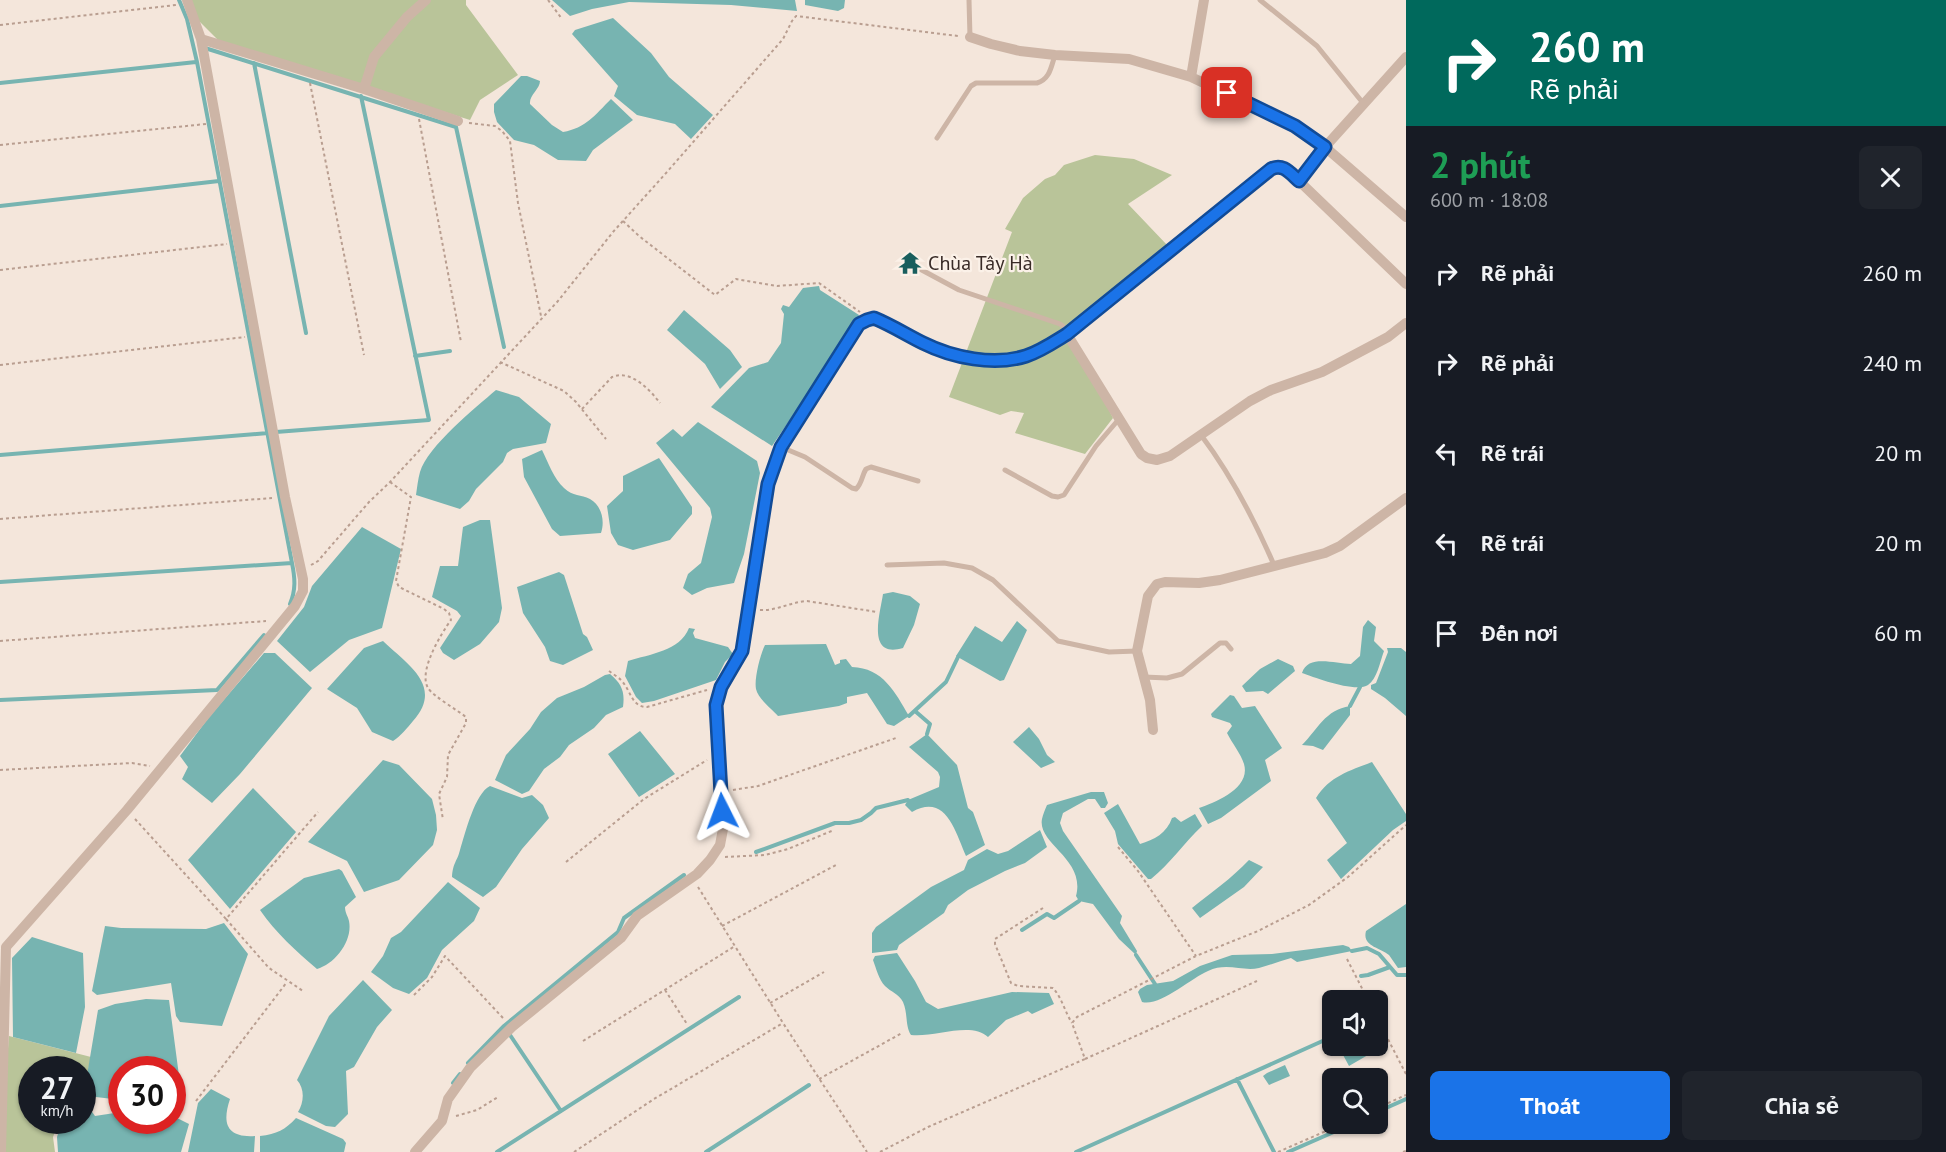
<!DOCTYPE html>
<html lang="vi">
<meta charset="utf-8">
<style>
body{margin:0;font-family:"PT Sans",sans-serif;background:#20242c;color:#f1f3f6;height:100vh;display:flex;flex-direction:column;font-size:22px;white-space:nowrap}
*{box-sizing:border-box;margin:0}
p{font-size:20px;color:#9ea1a6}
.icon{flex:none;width:33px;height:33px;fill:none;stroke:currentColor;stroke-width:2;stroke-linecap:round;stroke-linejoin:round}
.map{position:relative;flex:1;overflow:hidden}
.details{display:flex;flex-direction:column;background:#171b24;width:540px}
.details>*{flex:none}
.guide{background:#00695c;color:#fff;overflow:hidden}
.fabs{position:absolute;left:1322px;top:990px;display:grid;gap:12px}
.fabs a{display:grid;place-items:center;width:66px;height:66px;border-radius:9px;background:#171b24;box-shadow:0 2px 4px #0004;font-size:30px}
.speed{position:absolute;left:18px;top:1056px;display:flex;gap:12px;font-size:30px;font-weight:700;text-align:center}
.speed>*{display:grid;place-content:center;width:78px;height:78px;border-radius:50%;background:#171b24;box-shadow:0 2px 4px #0004;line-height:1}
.speed small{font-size:15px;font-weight:400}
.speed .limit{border:9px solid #d22;background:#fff;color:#111}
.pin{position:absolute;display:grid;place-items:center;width:51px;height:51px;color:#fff;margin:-26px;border-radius:12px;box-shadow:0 3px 9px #0006}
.me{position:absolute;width:66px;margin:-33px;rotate:357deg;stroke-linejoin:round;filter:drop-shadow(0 0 4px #0008)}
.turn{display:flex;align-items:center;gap:21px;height:126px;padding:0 24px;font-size:27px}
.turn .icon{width:78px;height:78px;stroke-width:2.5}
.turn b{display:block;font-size:42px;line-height:51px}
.round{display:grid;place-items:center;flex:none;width:63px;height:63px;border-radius:9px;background:#20242c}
.overview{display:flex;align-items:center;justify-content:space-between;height:102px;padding:0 24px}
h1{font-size:36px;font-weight:700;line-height:45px;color:#1e9e55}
.action{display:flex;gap:12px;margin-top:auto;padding:12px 24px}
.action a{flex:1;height:69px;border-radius:9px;background:#1a73e8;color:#fff;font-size:24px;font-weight:700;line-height:69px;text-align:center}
.action a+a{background:#20242c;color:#f1f3f6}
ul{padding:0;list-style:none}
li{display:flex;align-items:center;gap:18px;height:90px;padding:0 24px}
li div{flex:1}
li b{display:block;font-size:22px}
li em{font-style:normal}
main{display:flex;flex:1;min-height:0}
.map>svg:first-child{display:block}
.green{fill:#b9c499}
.water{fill:#77b4b1}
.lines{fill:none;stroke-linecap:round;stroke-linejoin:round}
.stream{stroke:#77b4b1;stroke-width:4}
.path{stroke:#b99e90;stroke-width:2;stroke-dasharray:3 3;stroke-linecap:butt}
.service{stroke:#cdb5a6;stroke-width:5}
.minor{stroke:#cdb5a6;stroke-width:10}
.route-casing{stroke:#114b97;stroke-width:15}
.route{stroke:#1a73e8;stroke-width:10}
.labels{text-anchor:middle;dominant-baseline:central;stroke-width:4.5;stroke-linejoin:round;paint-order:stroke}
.poi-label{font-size:20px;fill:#392b27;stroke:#fbf1e8;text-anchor:start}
</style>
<main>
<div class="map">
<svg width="1406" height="1152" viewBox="0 0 1406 1152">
<rect width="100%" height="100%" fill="#f4e6db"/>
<!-- green -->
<path class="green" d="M190,0H422L404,16L363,86L219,41L198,20Z
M430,0H466V5L518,75L480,100L470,120L368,88L377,58L409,19Z
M1095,155L1134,159L1172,175L1128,204L1168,246L1069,329L1113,418L1085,454L1015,433L1024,413L1011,411L1000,415L949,397L1012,232L1005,229L1023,198L1045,179L1055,175L1064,165Z
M9,1036L91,1057L83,1093L82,1070H32V1120L59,1121L53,1137L55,1152H0Z"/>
<!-- water -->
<path class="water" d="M552,0H795L797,11L731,5L629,2L592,9L570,16Z
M805,0H845L844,8L838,11L805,5Z
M613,18L651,53L669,77L713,115L691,139L675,124L637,115L614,96L618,86L572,34L575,30Z
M521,76H527L540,81C540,89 529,95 530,104L552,125L563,132C586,128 595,115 611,99L633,120L593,150L586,161L558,160L534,145L514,140L497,122L494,112V104Z
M819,286L820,290L859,315L856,323L772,446L711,407L749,368L768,362L781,343L784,314L781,309L783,305L789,307L803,288Z
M684,310L730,350L742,367L720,389L705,364L667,330Z
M496,390L519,397L551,424L546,443L513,449L507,453L503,462L476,489L469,501L460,509L416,495C417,488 418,479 420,472C428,446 475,408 496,390Z
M698,422L757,461L760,473L744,554L734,583L707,588L692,595L683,588L688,574L701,563L712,517L710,508L656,443L673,429L682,437Z
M542,450C548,462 554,479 564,488C573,497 581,494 590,499C602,506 605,521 601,533L560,536L552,529L524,477L522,459Z
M659,458L692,507V514L670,540L633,550L618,545L611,533L607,506L623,491V476Z
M480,520H490L502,608L499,622L480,644L454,660L443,653L440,648L461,616L457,611L432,597L440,566H458L463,527Z
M362,527L401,549L382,628L349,640L310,672L277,641L304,607L312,586Z
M559,572L564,575L583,634L587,637L593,650L563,665L550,661L545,647L523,613L517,587Z
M893,592L910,596L920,604L914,625L903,648C866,659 880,614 883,594Z
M1368,620L1376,627L1374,641L1384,651C1380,662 1377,679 1368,685C1356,693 1316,678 1302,673C1308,654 1335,664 1351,664L1360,656L1363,627Z
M1017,621L1027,630L1004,680L1000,681L956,656L975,626L1002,642Z
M689,628L695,629L693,633L695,638L728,647L733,654L725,662L716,680L654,701L642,703L636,697L625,676L628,661C650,654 680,651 689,628Z
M383,641C408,665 444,686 413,721C407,728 401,736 393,741L372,732L357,708L327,689L364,648Z
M826,644L835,665L840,663V660L846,659L852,667C883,668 895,692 909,716L894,726L887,724L867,693L847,697V703L839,706L778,716C772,709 758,699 756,689C754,679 760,655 765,645Z
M1387,648H1401L1406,652V716L1385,698L1371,689V685L1376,683L1388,652Z
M264,653H275L312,688L240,774L212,803L182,779L188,767L180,756L209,717Z
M1278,659L1293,666L1295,671L1268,694L1263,691L1246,692L1242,686L1260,669Z
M610,674C622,684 625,692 623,707L606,715L594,728L569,745L560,757L544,769L529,791L522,794L495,780L506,755L530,729L541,712L557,698L584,687L605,675Z
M1230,695L1234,696L1242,708L1255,706L1282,748L1265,760L1271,781L1221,818L1208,824L1199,808C1216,802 1251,788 1244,764C1241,754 1232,743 1227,733L1232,726L1230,723L1212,717L1211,714Z
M1350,706V715L1323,750L1313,746L1302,745C1318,729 1325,710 1350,706Z
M1029,727L1039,739L1047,755L1055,762L1041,768L1013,742Z
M640,731L675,774L639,797L608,754Z
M927,734L957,765L968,808L973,812L985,845L966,856C955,831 946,793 912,812L905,805L908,800L939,787L940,777L938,772L909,747Z
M383,760L399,765L432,799L436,815L437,830L433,845L399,880L364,892L347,861L308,842Z
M1372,762L1406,814V821L1393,830L1341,879L1327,860L1347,843L1316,798C1330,776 1349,771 1372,762Z
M490,786L522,798L532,795L543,805L549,818L522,849L496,887L483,897L452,877C453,862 457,862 460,850C465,834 475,793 490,786Z
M253,788L296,832L230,909L188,860Z
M1091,792H1104L1108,803L1105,808H1101L1095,799H1088L1063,813L1060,823L1063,831L1122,916L1120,923L1137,951L1136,955L1119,939L1093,904L1079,901L1076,896C1086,859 1037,844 1042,819C1043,814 1045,810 1047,805Z
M1118,804L1140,844C1154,840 1167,833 1172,818L1175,817L1181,822L1195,814L1202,826C1184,843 1170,864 1151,879H1148L1118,844L1115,831L1104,813Z
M1040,830L1047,847L1025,863L1005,871L968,890L948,905L944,913L899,945L897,950L872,953V933L876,927L931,887L964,870L968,860L987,849L998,854L1008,851Z
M1249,860L1263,867L1244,887L1200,918L1192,908C1212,892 1232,878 1249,860Z
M339,869L342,871L356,897L345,907C345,913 348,916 349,921C353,941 335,964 317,969C296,951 276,933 260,910L304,878Z
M448,882L480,908L474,921L442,950L427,978L409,994L393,988L371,972L383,956L391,938L401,932Z
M1406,904V967L1398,968C1395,964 1392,959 1389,955C1379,947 1362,946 1366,931Z
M224,923L248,954L222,1026L180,1022L176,1016L171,983L97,995L92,991L105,926L121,928L206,929Z
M32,937L83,953L85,1007L76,1053L13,1037L12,958Z
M1343,945L1349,947L1352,951L1297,962L1291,958C1280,961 1270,965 1259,968C1243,972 1227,962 1208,971C1191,978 1160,1007 1142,1002L1138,992L1140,989L1147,985L1173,981L1200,966L1232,955L1272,954Z
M897,953L915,981L926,1002L938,1009L1012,992L1049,993L1054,1004L1032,1014L1028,1011L1006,1020L988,1037C971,1021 933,1038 911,1035C905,1026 908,1013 903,1002C899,994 891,992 885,986C879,980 876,968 873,960L875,956Z
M363,980L392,1010L377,1027L354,1067L346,1071L348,1114L335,1127L326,1126L298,1112C304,1102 305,1089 297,1080L329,1016Z
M146,999L169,1000L183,1106L173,1105L172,1070H122L121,1100L96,1097L83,1099L98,1010L115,1004Z
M1377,1042L1380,1048L1349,1066L1342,1053L1349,1049L1348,1046H1377Z
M1285,1065L1290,1076L1269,1085L1263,1076L1267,1073Z
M211,1089L230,1099C222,1123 226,1138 255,1136L254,1152H188L198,1103Z
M83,1102H85L95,1116L121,1112L122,1120H172L173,1116L189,1124L181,1152H58L57,1137L62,1121L82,1120Z
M296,1118L343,1139L346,1143L344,1152H260V1136C277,1134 285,1130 296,1118Z"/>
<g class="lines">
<!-- stream -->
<path class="stream" d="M179,0L187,19L197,62L292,563C295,578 296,590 290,604
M205,48L456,127L504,347
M254,63L306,333
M0,83L196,62
M0,206L219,181
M415,356L450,351
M276,432L429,420L361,96
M0,455L268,433
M0,582L292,563
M0,700L217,690L264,635
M1350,706L1360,687
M915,711L930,724L927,734
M909,716L946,682L958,657
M756,852L835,823H849L861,820L871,813L876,808L908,800
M1022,930L1047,914L1054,918L1079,901
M1352,951L1367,948L1379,954L1397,975H1406
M1136,955L1155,984
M1361,976L1368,975L1390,967
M508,1032L561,1111
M468,1063L504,1026L618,932L624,918L684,875
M1237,1079L1274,1152
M453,1083L460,1074
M1377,1112L1406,1099
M497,1152L739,997
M706,1152L809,1085
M1076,1152L1327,1039
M1288,1152L1352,1124"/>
<!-- path -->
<path class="path" d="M548,0L562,19
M0,25L176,5
M310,83L364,355
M419,119L461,342
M469,123L495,126L502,131L510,141L518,203L541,316
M0,145L206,124
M623,221L639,236L715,295L736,279L777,286L819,283L860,312
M0,270L227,244
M500,362L564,391L576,402L606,439
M0,365L245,337
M582,409L612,377C631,369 650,390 660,403
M390,482L411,497L396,581L399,587L444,609L449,613L451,620C441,634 418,671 428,688C433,696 457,710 466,717V723L448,755L447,777L439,794L443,820
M0,519L272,498
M311,565L318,561L369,502L390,482L558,301L613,232L667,172L783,39L792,21L796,16L958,36
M760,610C777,611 790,602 807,601L877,612
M0,641L266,621
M609,671C613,674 618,677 621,680C631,690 631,707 647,707L707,690
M0,770L132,763L150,766
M733,790L758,786L896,738
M135,819L226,919L318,812
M1118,847L1138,871L1196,956
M725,857L765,855L788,849L834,830
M566,862L644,799L707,760
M698,887L783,1023L867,1152
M1043,908L995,939V944L1011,983L1018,986L1053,988C1062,998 1065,1012 1072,1023
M226,919L269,968L303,991
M722,926L836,865
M1347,959L1368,1000
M665,990L687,1024
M414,995L432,977L445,956L503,1018
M770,1003L824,972
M1377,1018L1406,1074
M583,1041L735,946
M1085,1059L1257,981
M819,1079L902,1033
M196,1101L287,982
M1377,1108L1406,1095
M456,1116L477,1110L498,1097
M574,1152L654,1099L783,1023
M880,1152L928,1127L1085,1059L1072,1023L1077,1017L1196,956L1258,931L1309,905L1348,877L1406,825
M1278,1152L1342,1124
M1403,1152L1406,1151"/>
<!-- service -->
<path class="service" d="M969,0L970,37
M1260,0L1317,46L1363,103
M937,138L971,86L976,83H1037C1050,79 1051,67 1055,55
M918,268L959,290L1060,324L1063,326L1067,334
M1201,435C1232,476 1254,519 1274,565
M781,447L805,457L852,488L856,489C862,484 862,475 866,469L871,467L918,481
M1005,470L1052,496L1058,497L1064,495L1096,446L1119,419
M887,565L944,563L972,568L993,580L1058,641L1109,652L1137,651
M1144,677L1167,678L1182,674L1220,643H1226L1231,649"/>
<!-- minor -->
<path class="minor" d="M187,0L201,39
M970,37L991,44L1020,51L1055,55L1129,59L1191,77L1295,126L1325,147L1406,217
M1406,57L1325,147L1299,181L1406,284
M1191,77L1204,0
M364,89L374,57L407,17L426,0
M1067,334L1141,454L1147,458L1157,460L1170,456L1250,401L1271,390L1322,372L1388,337L1406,323
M1153,730L1150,700L1137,651L1148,596L1157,584L1165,582L1199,583L1220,580L1325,553L1340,546L1406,498
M1,1152L6,947L127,810L295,606L303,591V579L285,497L201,39L364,89L458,121
M415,1152L442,1121L448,1099L470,1068L512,1027L621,938L637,916L697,874L710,860L720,845L723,829L716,705L721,687L742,651L769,484L781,447L859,324L867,320L874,318C895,326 914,341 936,349C963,360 999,365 1026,356C1041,351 1054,342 1067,334L1271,169C1283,163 1290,173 1299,181"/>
</g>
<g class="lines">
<!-- route casing -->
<g class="route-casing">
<path id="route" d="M722,811L716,705L721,687L742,651L768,484L781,447L859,324L867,320L874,318C891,325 907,335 923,343C953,358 994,366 1026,356C1041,351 1054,342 1067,334L1271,169C1283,163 1290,173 1299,181L1325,147L1295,126L1227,93"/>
</g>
<!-- route -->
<use href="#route" class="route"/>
</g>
<!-- icons -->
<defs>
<g id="temple-bare" transform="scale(1.8)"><path d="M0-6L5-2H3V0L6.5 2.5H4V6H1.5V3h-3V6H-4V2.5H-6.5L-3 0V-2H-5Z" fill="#195e5d" stroke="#fbf1e8" stroke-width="2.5" paint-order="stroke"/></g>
</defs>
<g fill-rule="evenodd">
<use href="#temple-bare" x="910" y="263"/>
</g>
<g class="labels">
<!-- poi labels -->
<g class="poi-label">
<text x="928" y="263">Chùa Tây Hà</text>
</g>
</g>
</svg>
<div class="fabs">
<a><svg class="icon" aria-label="sound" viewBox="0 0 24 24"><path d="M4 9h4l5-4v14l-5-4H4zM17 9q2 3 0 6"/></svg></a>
<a><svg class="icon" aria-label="search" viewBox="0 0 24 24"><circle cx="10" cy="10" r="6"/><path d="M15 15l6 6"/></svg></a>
</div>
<div class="speed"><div>27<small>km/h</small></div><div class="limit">30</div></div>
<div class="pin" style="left:1227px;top:93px;background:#d93025"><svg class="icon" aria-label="arrive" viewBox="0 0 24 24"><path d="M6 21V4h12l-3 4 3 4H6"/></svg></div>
<svg class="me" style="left:722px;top:811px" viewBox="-20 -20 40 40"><path d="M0-17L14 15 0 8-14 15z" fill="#1a73e8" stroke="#fff" stroke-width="4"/></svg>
</div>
<section class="details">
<div class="guide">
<div class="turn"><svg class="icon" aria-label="right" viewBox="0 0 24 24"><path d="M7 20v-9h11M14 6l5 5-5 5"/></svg><div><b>260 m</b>Rẽ phải</div></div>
</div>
<div class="overview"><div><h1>2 phút</h1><p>600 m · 18:08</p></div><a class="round"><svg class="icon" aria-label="close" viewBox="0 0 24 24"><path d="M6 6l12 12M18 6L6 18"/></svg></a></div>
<ul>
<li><svg class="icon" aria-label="right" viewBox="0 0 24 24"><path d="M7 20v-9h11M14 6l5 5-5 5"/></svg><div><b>Rẽ phải</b></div><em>260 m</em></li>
<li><svg class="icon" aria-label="right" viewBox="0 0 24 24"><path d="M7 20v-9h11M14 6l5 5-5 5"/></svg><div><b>Rẽ phải</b></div><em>240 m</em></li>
<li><svg class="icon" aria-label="left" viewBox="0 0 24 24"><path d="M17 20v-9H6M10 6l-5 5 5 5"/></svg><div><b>Rẽ trái</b></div><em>20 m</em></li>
<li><svg class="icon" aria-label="left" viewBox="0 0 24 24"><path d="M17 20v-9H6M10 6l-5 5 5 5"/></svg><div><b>Rẽ trái</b></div><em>20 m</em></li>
<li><svg class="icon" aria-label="arrive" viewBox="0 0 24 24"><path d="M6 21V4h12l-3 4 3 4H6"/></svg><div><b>Đến nơi</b></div><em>60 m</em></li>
</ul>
<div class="action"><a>Thoát</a><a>Chia sẻ</a></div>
</section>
</main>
